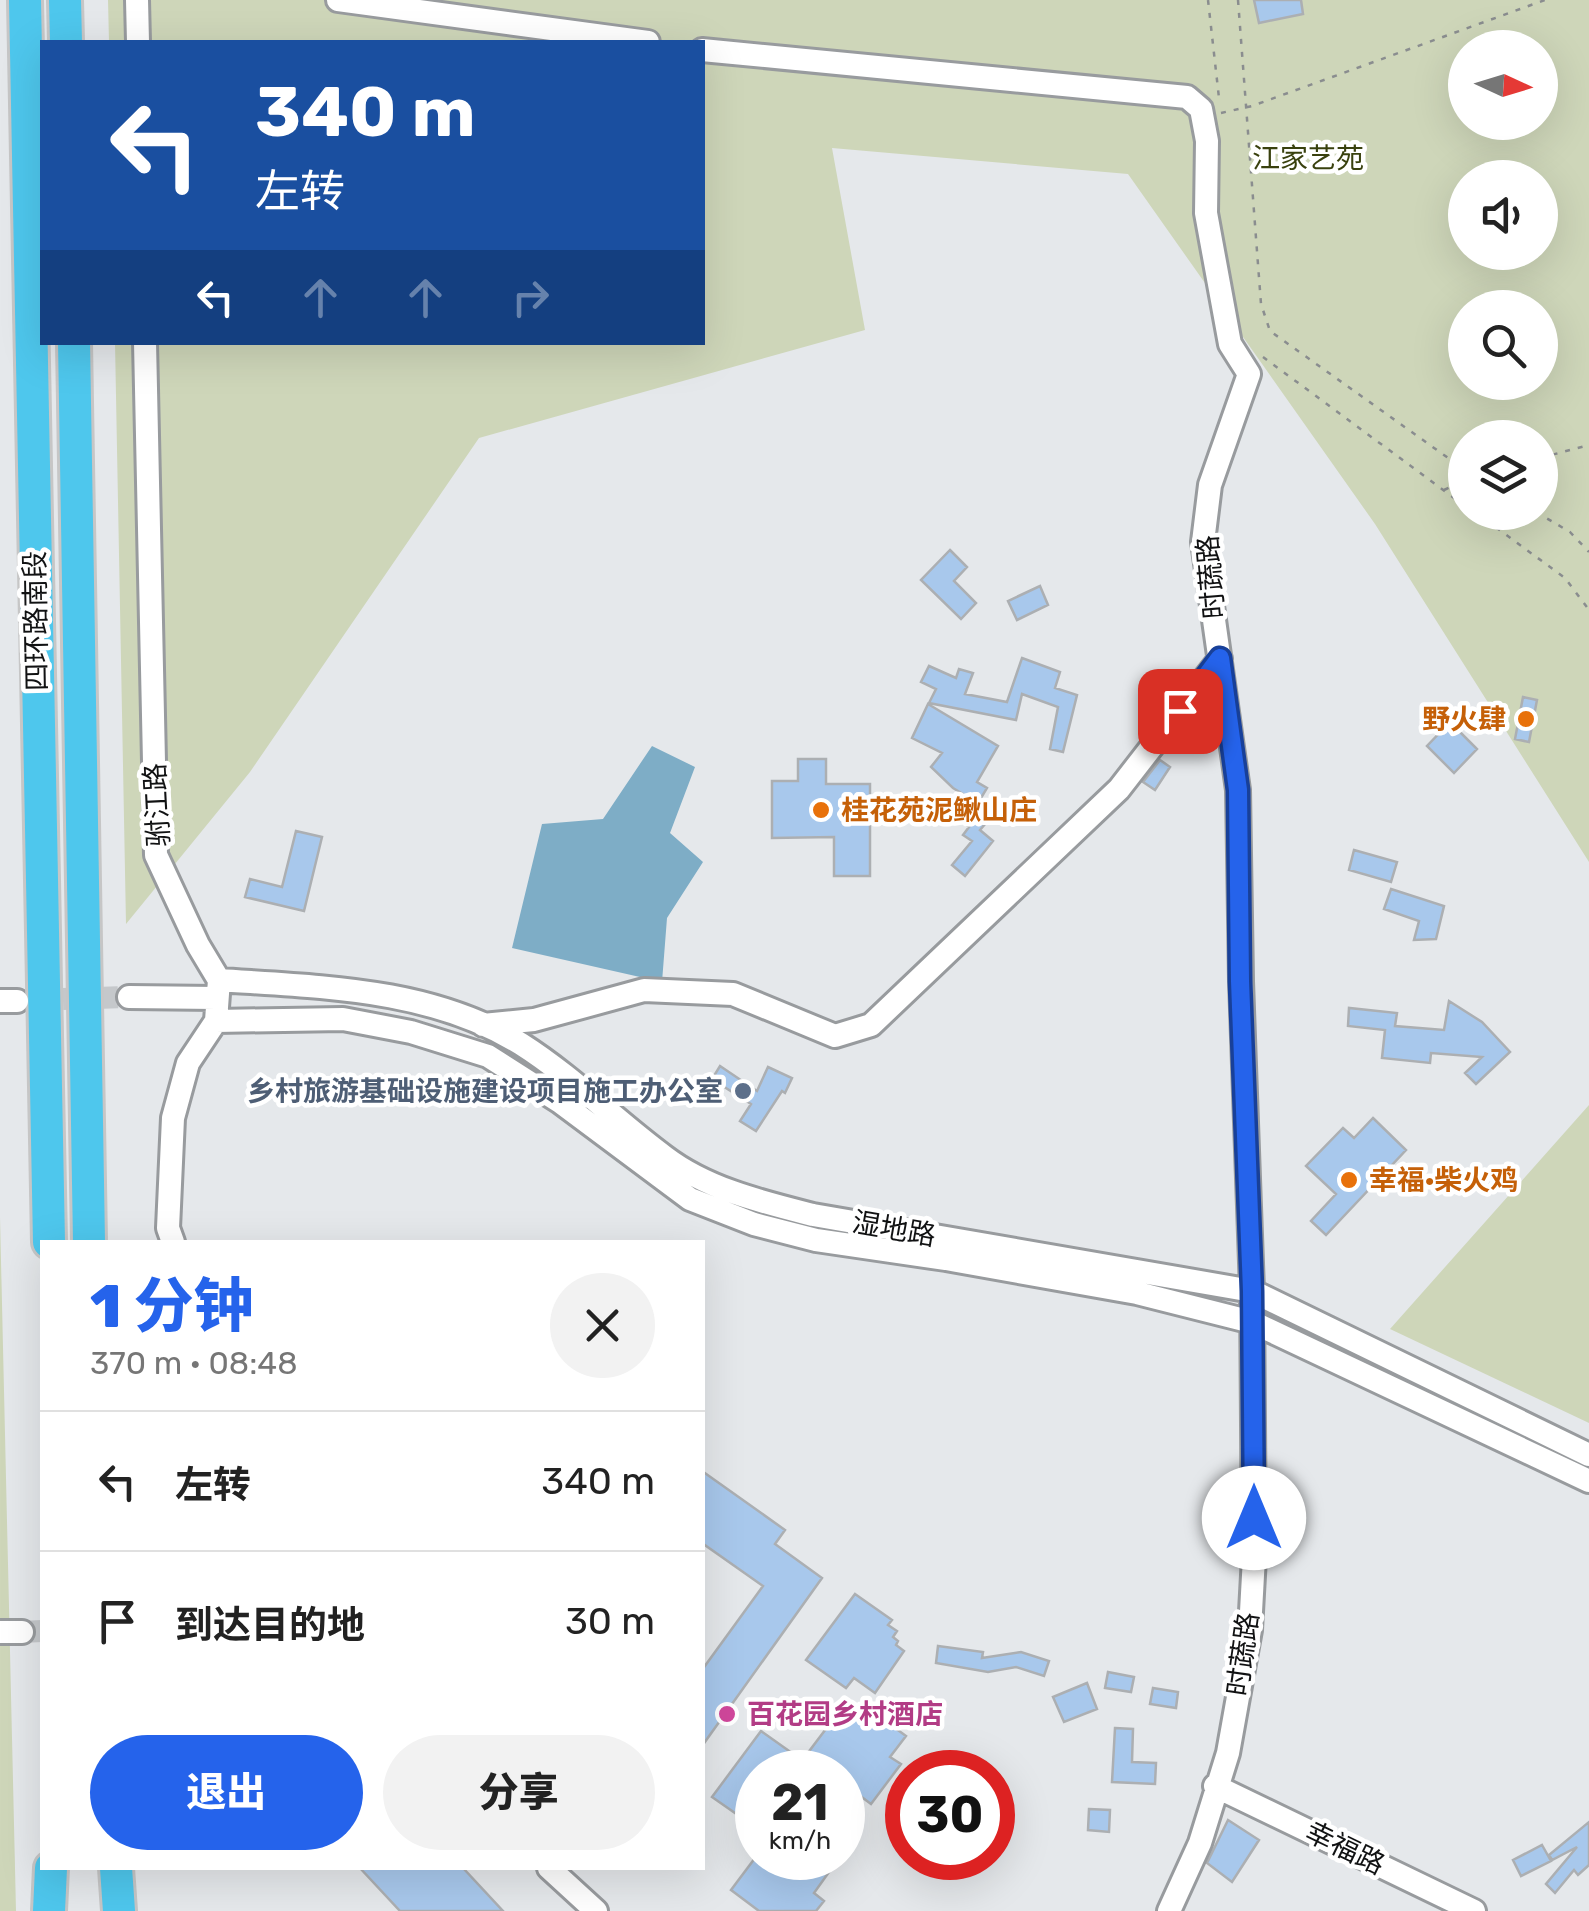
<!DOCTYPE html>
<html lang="zh">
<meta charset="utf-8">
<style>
body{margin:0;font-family:Rubik,"Noto Sans SC",sans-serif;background:#f2f2f2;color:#222;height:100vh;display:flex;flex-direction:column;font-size:38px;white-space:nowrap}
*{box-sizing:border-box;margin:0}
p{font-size:32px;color:#767676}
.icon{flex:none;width:55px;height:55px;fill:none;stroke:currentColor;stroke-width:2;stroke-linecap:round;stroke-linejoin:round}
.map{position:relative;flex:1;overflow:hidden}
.drawer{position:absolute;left:40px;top:1240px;width:665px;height:630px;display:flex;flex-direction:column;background:#fff;border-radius:0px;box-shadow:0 10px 40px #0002}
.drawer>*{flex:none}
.hud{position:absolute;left:40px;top:40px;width:665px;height:305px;border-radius:0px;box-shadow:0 10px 40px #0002;background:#1a4fa0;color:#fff;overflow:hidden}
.needle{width:65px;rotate:94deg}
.tools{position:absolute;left:1448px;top:30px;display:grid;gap:20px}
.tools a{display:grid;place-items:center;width:110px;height:110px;border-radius:50%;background:#fff;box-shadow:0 10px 40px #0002;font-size:50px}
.speed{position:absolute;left:735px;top:1750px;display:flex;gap:20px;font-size:50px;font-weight:700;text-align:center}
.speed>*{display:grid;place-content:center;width:130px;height:130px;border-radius:50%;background:#fff;box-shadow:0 10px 40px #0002;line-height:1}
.speed small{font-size:25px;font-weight:400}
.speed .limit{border:15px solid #d22;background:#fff;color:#111}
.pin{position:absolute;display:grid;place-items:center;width:85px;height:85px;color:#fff;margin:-42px;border-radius:20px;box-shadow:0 5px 15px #0006}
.me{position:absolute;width:110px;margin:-55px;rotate:0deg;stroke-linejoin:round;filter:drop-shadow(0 0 8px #0008)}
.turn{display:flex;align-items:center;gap:35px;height:210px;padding:0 50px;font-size:45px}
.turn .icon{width:130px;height:130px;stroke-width:2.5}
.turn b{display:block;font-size:70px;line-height:85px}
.lanes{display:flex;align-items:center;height:95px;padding:0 50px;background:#0003;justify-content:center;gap:50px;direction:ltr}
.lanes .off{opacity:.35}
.round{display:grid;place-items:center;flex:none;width:105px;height:105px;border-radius:52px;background:#f2f2f2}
.summary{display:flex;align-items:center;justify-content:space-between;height:170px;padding:0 50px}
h1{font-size:60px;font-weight:800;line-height:75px;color:#2563eb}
.cta{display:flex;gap:20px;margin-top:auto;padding:20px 50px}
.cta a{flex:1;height:115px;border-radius:60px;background:#2563eb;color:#fff;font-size:40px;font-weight:800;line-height:115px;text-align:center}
.cta a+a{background:#f2f2f2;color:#222}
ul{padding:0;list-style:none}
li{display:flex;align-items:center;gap:30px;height:140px;padding:0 50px;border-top:2px solid #e0e0e0}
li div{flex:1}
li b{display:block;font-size:38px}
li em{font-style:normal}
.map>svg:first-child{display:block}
.green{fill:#ced6b9;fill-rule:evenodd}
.water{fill:#7eadc6}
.building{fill:#a8c8ec;stroke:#acafb2;stroke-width:2.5}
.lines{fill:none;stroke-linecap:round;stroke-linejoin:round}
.minor-tunnel{stroke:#c5c8cb;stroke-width:22;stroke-dasharray:22 11;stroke-linecap:butt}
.minor-casing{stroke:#989b9e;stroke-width:28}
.highway-casing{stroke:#c6c6c6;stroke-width:38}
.path{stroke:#8a8d8f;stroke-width:2.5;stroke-dasharray:5 8;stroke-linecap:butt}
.minor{stroke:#fff;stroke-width:22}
.highway{stroke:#4ec7ed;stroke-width:32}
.route-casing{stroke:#184099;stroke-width:25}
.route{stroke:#2563eb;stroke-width:18}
.food-dot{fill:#e8710a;stroke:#fff;stroke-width:4}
.service-dot{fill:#5c6f8a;stroke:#fff;stroke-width:4}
.hotel-dot{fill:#d1479c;stroke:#fff;stroke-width:4}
.labels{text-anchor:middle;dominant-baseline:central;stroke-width:9;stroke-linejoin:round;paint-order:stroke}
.park-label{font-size:28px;fill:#39410e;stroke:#fff}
.street-label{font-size:28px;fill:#111213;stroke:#fff}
.food-label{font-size:28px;font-weight:bold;fill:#c56008;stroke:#fff;text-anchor:start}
.service-label{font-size:28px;font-weight:bold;fill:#4e5e75;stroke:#fff;text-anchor:end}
.hotel-label{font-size:28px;font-weight:bold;fill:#b23c85;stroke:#fff;text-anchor:start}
</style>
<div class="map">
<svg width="1589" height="1911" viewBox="0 0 1589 1911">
<rect width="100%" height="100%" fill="#e5e8eb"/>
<!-- green -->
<path class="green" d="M108,0H1589V862L1375,524L1128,174L832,148L865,330L479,438L250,772L126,924L115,343L702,342V42H109ZM1465,48H1540V122H1465ZM1465,178H1540V252H1465ZM1465,308H1540V382H1465ZM1465,438H1540V512H1465Z
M1589,1105V1423L1390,1329Z
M0,1217L16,1911H0Z"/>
<!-- water -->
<path class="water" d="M652,746L695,767L670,833L703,862L667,918L662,982L512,948L542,824L603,819Z"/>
<!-- building -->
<path class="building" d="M1254,0H1301L1303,14L1259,23Z
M950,550L967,567L954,581L976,603L961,619L921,580Z
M1040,586L1048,605L1017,620L1008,601Z
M1022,658L1060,672L1055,688L1077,695L1063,752L1050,749L1058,707L1022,694L1016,720L929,703L936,689L921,682L929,666L956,678L959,669L973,673L965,694L1007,702Z
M1523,697L1537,700L1529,742L1515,739Z
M928,704L998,746L977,782L987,788L978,803L953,788L931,767L942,753L912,738Z
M1450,722L1477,749L1454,773L1427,746Z
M798,759H826V784H870V876H834V837L772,838V781H798Z
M1160,760L1170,767L1155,790L1143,782Z
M970,811L986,823L980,830L993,841L965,876L952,865L972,841L963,835L969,827L962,822Z
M296,831L322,837L304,911L245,897L250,879L282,887Z
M1354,850L1397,862L1391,882L1349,870Z
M1391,889L1444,906L1436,939L1414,940L1419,921L1384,909Z
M1449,1001L1482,1022L1510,1052L1476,1084L1465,1073L1482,1057L1431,1053L1430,1063L1382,1058L1385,1030L1348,1026L1349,1008L1397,1013L1395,1026L1444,1030Z
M720,1066L757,1091L768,1067L792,1078L785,1093L782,1091L756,1131L740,1121L751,1104L712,1079Z
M1373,1118L1406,1150L1326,1235L1311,1221L1336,1194L1306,1166L1343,1128L1354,1138Z
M702,1471L785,1530L775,1544L822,1578L702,1746V1670L763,1586L702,1543Z
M855,1594L892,1620L888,1625L897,1631L893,1637L898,1641L896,1645L904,1651L875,1693L854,1678L846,1688L806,1660Z
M938,1646L983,1652L982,1658L1021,1652L1049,1661L1044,1676L1016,1667L988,1672L936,1663Z
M1108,1672L1134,1677L1131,1692L1105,1688Z
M1087,1683L1097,1709L1064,1722L1053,1697Z
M1153,1688L1178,1692L1176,1708L1150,1704Z
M865,1706L906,1736L890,1757L901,1764L871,1804L847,1786L842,1772H833L807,1754L835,1717L839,1721L849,1707L859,1714Z
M1115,1728L1133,1729L1132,1762L1156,1763L1155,1784L1112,1782Z
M761,1731L806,1763L799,1772H758V1829L712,1797Z
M1089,1809L1110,1810L1109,1832L1088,1830Z
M1228,1820L1259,1840L1232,1882L1207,1863Z
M1589,1822V1865L1578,1875L1574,1870L1555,1893L1546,1884L1577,1847L1552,1860L1549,1855Z
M1542,1845L1551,1861L1521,1876L1513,1860Z
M755,1858H810L829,1872L814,1893L824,1901L816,1911H759L731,1890Z
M360,1868H463L503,1911H400Z"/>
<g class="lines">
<!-- minor-tunnel -->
<path class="minor-tunnel" d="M30,1000L129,997
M22,1632L42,1631"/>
<!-- minor casing -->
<g class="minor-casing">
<path id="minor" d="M137,0L138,42
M338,0L648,42
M702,50L1187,97L1201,109L1207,141L1206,213L1230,344L1249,374L1210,485L1203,542L1238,790L1241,981L1252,1291L1254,1557L1250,1630L1228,1753L1200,1843L1169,1911
M145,342L156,855L198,945L219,980L216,1021L188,1063L173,1118L168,1228L173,1242
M219,980C321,987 431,988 521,1044C573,1077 616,1121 665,1157C707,1189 762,1202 813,1215L1252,1291L1589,1455
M129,997L216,998
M0,1001H17
M216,1021L343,1019L411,1032L488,1056L560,1102L690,1199L754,1224L816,1240L946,1259L1137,1293L1252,1322L1589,1481
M483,1025L534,1020L644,990L733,994L835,1036L871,1025L1119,789L1220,659
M0,1632H22
M1215,1786L1474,1911
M549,1868L596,1911"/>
</g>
<!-- highway casing -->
<g class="highway-casing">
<path id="highway" d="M25,0L49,1242
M65,0L66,42
M74,342L89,1242
M116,1868L119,1911
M49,1911L51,1868"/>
</g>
<!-- path -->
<path class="path" d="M1208,0L1219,98
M1238,0L1261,304L1270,331L1465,470
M1221,113L1252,106L1545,0
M1263,357L1465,506
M1540,458L1589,445
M1444,490L1465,480
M1475,512L1565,578L1589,610
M1536,512L1570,532L1589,552"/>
<!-- minor -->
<use href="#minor" class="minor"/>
<!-- highway -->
<use href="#highway" class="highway"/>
</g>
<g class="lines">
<!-- route casing -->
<g class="route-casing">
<path id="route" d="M1180,711L1220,658L1238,790L1240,981L1252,1291L1254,1518"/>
</g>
<!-- route -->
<use href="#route" class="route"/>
</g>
<!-- markers -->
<g class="food-dot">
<circle cx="1526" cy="719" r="10"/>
<circle cx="821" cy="810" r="10"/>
<circle cx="1349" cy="1180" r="10"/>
</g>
<circle class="service-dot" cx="743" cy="1091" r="10"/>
<circle class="hotel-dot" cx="727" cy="1714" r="10"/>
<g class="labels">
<!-- park labels -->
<g class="park-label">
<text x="1308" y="158">江家艺苑</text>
</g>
<!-- street labels -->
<g class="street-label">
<text transform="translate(1211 577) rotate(-95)">时蔬路</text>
<text transform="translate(36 621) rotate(-91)">四环路南段</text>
<text transform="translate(157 805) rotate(-93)">驸江路</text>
<text transform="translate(894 1229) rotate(10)">湿地路</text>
<text transform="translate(1243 1654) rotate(-82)">时蔬路</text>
<text transform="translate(1345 1848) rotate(26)">幸福路</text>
</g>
<!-- food labels -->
<g class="food-label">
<text x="1506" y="719" text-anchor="end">野火肆</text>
<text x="841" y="810">桂花苑泥鳅山庄</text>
<text x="1369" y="1180">幸福·柴火鸡</text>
</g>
<!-- service labels -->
<g class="service-label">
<text x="723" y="1091">乡村旅游基础设施建设项目施工办公室</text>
</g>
<!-- hotel labels -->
<g class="hotel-label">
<text x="747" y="1714">百花园乡村酒店</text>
</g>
</g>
</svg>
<div class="tools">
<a><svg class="needle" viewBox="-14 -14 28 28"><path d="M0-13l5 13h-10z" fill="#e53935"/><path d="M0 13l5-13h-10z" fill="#767676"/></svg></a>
<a><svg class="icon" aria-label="sound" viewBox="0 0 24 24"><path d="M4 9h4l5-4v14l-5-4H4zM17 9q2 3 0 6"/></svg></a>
<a><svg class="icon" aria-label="search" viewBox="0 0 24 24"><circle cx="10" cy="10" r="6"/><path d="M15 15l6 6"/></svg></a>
<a><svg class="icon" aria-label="layers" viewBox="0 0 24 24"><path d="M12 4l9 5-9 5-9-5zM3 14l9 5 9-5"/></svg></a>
</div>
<div class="speed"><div>21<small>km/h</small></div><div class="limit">30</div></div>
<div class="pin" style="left:1180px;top:711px;background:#d93025"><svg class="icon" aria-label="arrive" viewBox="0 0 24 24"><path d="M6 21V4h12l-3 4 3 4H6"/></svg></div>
<svg class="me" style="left:1254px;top:1518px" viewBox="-20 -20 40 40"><circle r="19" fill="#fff"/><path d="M0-13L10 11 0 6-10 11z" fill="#2563eb"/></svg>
<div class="hud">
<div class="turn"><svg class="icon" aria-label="left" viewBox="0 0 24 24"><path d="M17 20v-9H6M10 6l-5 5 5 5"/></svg><div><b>340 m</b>左转</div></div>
<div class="lanes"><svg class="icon" aria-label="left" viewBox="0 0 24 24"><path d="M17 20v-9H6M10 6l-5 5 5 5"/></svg><svg class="icon off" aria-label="ahead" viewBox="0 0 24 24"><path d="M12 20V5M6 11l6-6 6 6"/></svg><svg class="icon off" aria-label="ahead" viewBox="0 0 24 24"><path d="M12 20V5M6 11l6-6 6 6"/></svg><svg class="icon off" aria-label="right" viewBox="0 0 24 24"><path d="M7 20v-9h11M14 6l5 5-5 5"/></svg></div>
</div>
<section class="drawer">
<div class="summary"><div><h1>1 分钟</h1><p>370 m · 08:48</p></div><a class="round"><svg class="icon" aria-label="close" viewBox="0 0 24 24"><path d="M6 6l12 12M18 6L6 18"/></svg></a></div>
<ul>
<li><svg class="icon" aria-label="left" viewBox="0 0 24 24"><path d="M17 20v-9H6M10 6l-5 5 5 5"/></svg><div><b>左转</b></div><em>340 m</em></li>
<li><svg class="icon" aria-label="arrive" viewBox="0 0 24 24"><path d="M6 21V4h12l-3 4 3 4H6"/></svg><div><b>到达目的地</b></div><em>30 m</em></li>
</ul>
<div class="cta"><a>退出</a><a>分享</a></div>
</section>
</div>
